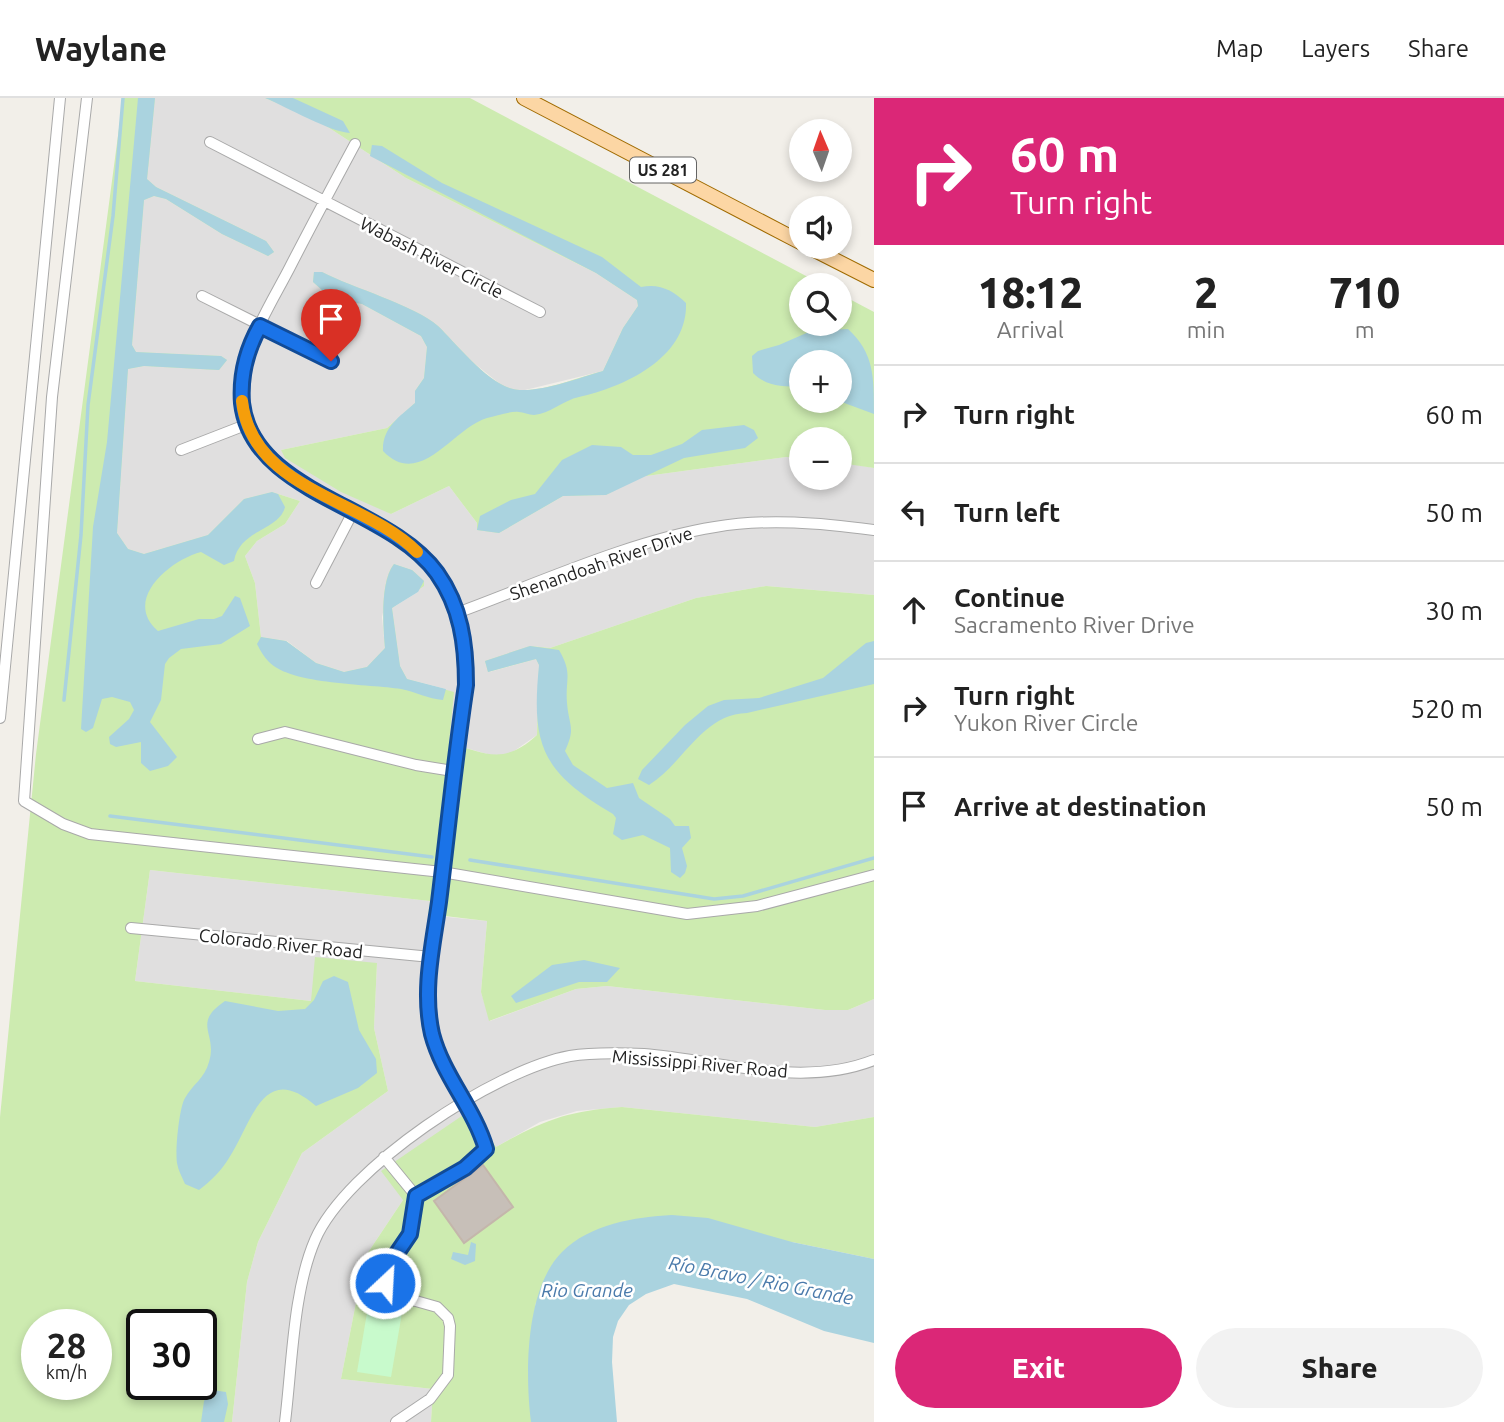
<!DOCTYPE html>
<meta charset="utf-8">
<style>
body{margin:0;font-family:Ubuntu,sans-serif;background:#f2f2f2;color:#222;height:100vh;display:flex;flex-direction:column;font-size:26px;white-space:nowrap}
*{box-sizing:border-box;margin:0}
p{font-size:23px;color:#767676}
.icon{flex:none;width:38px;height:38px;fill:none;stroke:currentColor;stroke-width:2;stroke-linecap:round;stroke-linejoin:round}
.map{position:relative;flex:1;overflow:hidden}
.sheet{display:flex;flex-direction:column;background:#fff;width:630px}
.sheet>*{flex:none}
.banner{background:#db2777;color:#fff;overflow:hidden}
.needle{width:46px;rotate:358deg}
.fabs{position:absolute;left:789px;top:21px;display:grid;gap:14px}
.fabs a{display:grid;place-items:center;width:63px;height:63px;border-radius:50%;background:#fff;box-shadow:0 4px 10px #0003;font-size:35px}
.speed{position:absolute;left:21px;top:1211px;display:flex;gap:14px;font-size:35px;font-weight:700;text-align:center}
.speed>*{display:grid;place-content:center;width:91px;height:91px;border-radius:50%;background:#fff;box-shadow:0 4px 10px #0003;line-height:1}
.speed small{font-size:18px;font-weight:400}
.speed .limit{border:4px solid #111;border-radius:10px;background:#fff;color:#111}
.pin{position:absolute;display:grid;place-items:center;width:60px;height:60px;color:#fff;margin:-72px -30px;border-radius:50% 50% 50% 0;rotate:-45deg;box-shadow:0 0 7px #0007}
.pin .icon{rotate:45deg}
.me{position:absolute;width:77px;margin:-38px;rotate:25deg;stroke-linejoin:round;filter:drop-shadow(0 0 5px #0008)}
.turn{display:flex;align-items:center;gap:24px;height:147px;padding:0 21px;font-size:32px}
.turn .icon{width:91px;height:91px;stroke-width:2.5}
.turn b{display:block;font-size:49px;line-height:60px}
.eta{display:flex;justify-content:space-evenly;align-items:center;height:119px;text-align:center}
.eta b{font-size:42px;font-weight:800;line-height:49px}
.action{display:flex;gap:14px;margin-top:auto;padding:14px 21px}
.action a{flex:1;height:80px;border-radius:42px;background:#db2777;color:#fff;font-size:28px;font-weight:800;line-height:80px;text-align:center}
.action a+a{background:#f2f2f2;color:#222}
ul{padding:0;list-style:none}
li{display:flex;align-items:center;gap:21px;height:98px;padding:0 21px;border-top:2px solid #e0e0e0}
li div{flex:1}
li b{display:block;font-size:26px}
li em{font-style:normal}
header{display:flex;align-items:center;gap:42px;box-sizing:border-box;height:98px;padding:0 35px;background:#fff;border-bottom:2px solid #e0e0e0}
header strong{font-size:33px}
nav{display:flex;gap:38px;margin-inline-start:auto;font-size:24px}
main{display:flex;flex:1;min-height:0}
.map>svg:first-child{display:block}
.residential{fill:#e0dfdf}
.grass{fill:#cdebb0;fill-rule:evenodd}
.park{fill:#c8facc}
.water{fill:#aad3df}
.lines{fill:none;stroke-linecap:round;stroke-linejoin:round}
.stream{stroke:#aad3df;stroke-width:3.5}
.building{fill:#c7bfb8;stroke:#c4b6ab;stroke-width:2}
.minor-casing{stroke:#a9a9a9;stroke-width:12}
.major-casing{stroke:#a06b00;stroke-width:16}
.minor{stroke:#fff;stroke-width:10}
.major{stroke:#fcd6a4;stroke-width:14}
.route-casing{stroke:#114b97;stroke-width:18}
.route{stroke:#1a73e8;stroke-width:12}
.slow{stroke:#f59e0b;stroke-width:12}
.labels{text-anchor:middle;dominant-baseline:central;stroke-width:5;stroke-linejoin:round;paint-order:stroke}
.shield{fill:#fff;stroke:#646464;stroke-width:2}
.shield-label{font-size:16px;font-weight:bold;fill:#222}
.street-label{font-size:18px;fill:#222;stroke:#fff}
.water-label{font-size:19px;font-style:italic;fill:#4a7aab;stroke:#fff}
</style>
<header>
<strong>Waylane</strong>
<nav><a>Map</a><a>Layers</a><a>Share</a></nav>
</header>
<main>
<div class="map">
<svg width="874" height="1324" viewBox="0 0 874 1324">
<rect width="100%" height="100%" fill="#f2efe9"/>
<!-- residential -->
<path class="residential" d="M155,0H265L317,22L406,80L596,175L637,202L638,208L623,230L603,273L521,293L505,290L470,262L437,228L417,215L344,185L313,184L331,199L362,206L421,238L427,249L424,280L415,293V305L387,330L281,352L391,416L449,388L477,425L499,435L563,398L606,397L639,379L786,359L801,360L802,380H840V365L858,367L874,370V497L766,488L696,500L550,550L530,548L489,574L536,561L539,567L537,637L507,658L491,657L448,645L446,591L407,581L400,568L392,510L418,494L412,472L394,466L382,519L385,550L367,569L344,574L316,565L287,543L261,539L255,485L245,458L257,443L285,426L300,403L272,394L244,401L208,437L144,456L128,451L117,435L128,271L144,268L188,270L221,258L136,254L132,247L144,102L154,98L166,101L222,136L268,158L266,143L156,89L146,80Z
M150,772L430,803L428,817L487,823L481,894L490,923L576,891L607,888L825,912H848L874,901V1019L815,1029L622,1009L577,1013L540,1024L496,1049L473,1011L403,1102L365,1159L341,1281L433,1291L431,1324H232L247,1184L258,1144L302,1055L388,993L374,930L377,865L311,903L135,883Z"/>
<!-- grass -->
<path class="grass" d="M123,0H155L147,81L156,89L266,143L274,154L268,158L222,136L166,101L154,98L144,102L132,247L136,254L221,258L227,262L219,272L144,268L128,271L117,435L128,451L144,456L208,437L244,401L272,394L300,403L285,426L257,443L245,458L255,485L261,539L286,543L316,565L344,574L367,569L385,550C383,528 380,483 394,466L412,472L424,483V488L392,510L400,568L407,581L454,594L449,645C487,656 504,667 537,637L539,567L536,561L488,574L485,563L530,548L550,550L696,500L766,488L874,497V901L848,912H825L607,888L576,891L489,923L481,894L487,823L428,816L430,803L150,772L135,883L311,903L315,859L377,865L374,930L388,993L302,1055L258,1144L247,1184L232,1324H0V1019L36,656ZM37,1227H96V1286H37ZM142,1227H201V1286H142Z
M265,0H470L823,187H802V226H840V196L874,214V370L840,365V341H802L801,360L786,359L639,379L606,397L563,398L499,435L477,432V425L449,388L391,416L341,394L285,360L281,352L387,330L415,305V293L424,280L427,249L421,238L362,206L331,200L313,184L314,174H322C353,190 414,207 438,228C458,247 492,292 520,292C547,293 578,279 603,273L623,230L638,208L637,202L596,175L406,80L317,22ZM802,264H840V303H802Z
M622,1009L815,1029L874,1019V1161L792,1144L536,1204L530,1243L531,1324H431L433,1291L341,1281L365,1159L403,1102L381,1073L472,1011L496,1049C544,1022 567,1013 622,1009Z"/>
<!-- park -->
<path class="park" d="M368,1209L402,1215L391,1279L357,1274Z"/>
<!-- water -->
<path class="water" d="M138,0H155L147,81L156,89L266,143L274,154L268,158L222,136L166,101L154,98L144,102L132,247L136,254L221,258L227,262L219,272L144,268L128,271L117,435L128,451L144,456L208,437L244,401L272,394L278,396L285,409C279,433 240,431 234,463L224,467L201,454C170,462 122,502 158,533L199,521H214L222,518L235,498L240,500L250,528L221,546L181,551L169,560L165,566L161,602L150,624L177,659L168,668L150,673L141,665V644L116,649L110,646L109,639L129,621L134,612L130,604L112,599L102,601L93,630L86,634L81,631L93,429L107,344Z
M265,0H293L343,23L350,35C330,34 287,9 265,0Z
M372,47L382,48L442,85L602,159L641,189C659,185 673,192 686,205C688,260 624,289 579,299C564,302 549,316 534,317C529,317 523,314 519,314C509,313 496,318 487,320C453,330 420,392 383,353C382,330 399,319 415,305V293L424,280L427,249L421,238L362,206L331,200L313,184L314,174H322C353,190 414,207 438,228C458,247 492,292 520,292C546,293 578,280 603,273L623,230L638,208L637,202L596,175L370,58Z
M848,231C874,255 874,278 874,316L839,303L840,264H802L801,289C782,288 767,289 753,275L752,258L758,253L779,247L811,233Z
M744,327L754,332L758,340L745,350L684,360L606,397L563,398L499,435L477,432L480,418L511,402L535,396L562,362L592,347L621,349L633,357H651L682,346L702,332Z
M394,466L412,472L424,483L418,494L392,510L400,568L407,581L446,591L443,602C428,601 416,594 401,591C370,586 291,587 269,564C264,559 260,552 257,546L261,539L286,543L316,565L344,574L367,569L385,550C383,528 380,484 394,466Z
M874,543V586L747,615C702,616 684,665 649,687L638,681L642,672L685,627L708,608L724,602L759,600L823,580L866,545Z
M530,548L559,552C573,576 565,581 567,605C569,629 576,629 565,653L573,667L607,690L633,685L639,700L670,721L675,728H689L691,740L682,750L687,768L685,775L680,780L671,774L670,750L643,737L622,742L613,736L616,720L613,716C542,674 531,648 539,567L536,561L488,574L485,563Z
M584,862L620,870L607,884H579L516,905L511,898L552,867Z
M334,878L348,884L359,932L376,961L377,975L358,990L316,1008C263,962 253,1023 229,1060C221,1073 211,1083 199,1092L185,1086C182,1079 178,1072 177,1065C175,1053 179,1010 185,1000C192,987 205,980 209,964C218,935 191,926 225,903L278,913L305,911L314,902L323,883Z
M672,1117L708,1120L792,1144L874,1161V1245L824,1233L747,1201L674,1186L646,1196L629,1207L618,1223L613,1239L612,1264L617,1324H531C525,1276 525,1191 562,1154C590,1126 635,1119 672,1117Z
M471,1144L476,1146L475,1163L465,1167L451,1161L453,1154L468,1157Z
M212,1292L226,1294L228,1306L224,1324H201L204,1303Z"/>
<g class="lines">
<!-- stream -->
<path class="stream" d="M64,602L81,437L88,307L113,118L123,0
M110,718L432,759
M470,762L714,801L743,798L874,760"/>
</g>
<!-- building -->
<path class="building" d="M483,1067L513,1109L464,1145L434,1103Z"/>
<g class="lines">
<!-- minor casing -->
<g class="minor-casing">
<path id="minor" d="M87,0L52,299L24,703L63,726L90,736L442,774L687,816L757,808L874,777
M210,44L540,214
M355,46C333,87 311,128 290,169C269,210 238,254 242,303C250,386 356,402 410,447C431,465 446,488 456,513C475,562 461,616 454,667C448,713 444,759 439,805C434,839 427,873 428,908C431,966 471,1000 486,1051L465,1070L416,1098
M202,198L332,263
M181,352L248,326
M316,485L354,412
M457,515C536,486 632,442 715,429C767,420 821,425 874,432
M0,620L60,0
M258,641L285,634L416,667L453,673
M131,830L431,859
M384,1059L416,1098L410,1136L391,1164L385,1185L391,1196L437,1209L448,1220L450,1228L448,1277L430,1301L396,1324
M285,1324C292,1268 293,1193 315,1142C346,1070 494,972 570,958C594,954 621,955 644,956C719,962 801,991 874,962"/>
</g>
<!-- major casing -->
<g class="major-casing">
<path id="major" d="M524,0L802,145
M809,149L874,182"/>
</g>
<!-- minor -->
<use href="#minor" class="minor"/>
<!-- major -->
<use href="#major" class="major"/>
</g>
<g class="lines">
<!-- route casing -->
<g class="route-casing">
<path id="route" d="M331,263L260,228C247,251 240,278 242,305C252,396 388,407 437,475C461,509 466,546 466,587C455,659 448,731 439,804C433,847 422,892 432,936C443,978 474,1010 486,1051L465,1070L416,1098L410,1136L391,1164L385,1185"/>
</g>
<!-- route -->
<use href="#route" class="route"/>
<!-- slow -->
<path class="slow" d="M242,303C252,392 364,401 417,454"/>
</g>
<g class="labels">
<!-- shield labels -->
<rect class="shield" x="630" y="59.5" width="66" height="25" rx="5"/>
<g class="shield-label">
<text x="663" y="72">US 281</text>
</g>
<!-- street labels -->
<g class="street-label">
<text transform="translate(432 159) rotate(27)">Wabash River Circle</text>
<text transform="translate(601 465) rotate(-19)">Shenandoah River Drive</text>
<text transform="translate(281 845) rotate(6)">Colorado River Road</text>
<text transform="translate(700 965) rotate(5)">Mississippi River Road</text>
</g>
<!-- water labels -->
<g class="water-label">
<text transform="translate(761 1182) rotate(11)">Río Bravo / Rio Grande</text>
<text x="587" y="1192">Rio Grande</text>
</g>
</g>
</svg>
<div class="fabs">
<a><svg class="needle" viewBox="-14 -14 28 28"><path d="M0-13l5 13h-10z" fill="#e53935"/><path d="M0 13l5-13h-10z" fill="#767676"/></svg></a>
<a><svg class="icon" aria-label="sound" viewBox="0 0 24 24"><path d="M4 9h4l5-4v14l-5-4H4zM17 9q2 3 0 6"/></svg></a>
<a><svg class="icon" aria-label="search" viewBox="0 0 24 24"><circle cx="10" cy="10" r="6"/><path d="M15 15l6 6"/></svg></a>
<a>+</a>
<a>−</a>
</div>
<div class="speed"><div>28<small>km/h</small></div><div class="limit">30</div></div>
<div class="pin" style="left:331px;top:263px;background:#d93025"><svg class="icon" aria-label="arrive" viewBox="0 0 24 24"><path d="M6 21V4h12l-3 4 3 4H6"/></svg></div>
<svg class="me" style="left:385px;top:1185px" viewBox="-20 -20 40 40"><circle r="17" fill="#1a73e8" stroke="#fff" stroke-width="3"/><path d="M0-11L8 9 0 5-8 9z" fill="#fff"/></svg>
</div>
<section class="sheet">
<div class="banner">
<div class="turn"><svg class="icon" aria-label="right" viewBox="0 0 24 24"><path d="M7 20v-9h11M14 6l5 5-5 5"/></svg><div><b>60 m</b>Turn right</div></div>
</div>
<div class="eta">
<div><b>18:12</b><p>Arrival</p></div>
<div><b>2</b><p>min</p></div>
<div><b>710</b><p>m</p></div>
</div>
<ul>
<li><svg class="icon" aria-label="right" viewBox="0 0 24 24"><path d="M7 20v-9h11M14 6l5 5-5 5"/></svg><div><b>Turn right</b></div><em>60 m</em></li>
<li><svg class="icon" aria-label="left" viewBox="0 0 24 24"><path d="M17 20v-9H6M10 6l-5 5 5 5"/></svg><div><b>Turn left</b></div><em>50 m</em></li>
<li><svg class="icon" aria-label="ahead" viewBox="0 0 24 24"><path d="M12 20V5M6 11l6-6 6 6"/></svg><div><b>Continue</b><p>Sacramento River Drive</p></div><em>30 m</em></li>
<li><svg class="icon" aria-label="right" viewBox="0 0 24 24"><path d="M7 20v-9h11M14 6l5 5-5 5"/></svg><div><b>Turn right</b><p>Yukon River Circle</p></div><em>520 m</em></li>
<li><svg class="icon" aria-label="arrive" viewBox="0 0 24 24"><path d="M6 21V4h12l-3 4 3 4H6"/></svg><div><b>Arrive at destination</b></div><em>50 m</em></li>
</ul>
<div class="action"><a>Exit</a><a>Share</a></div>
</section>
</main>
